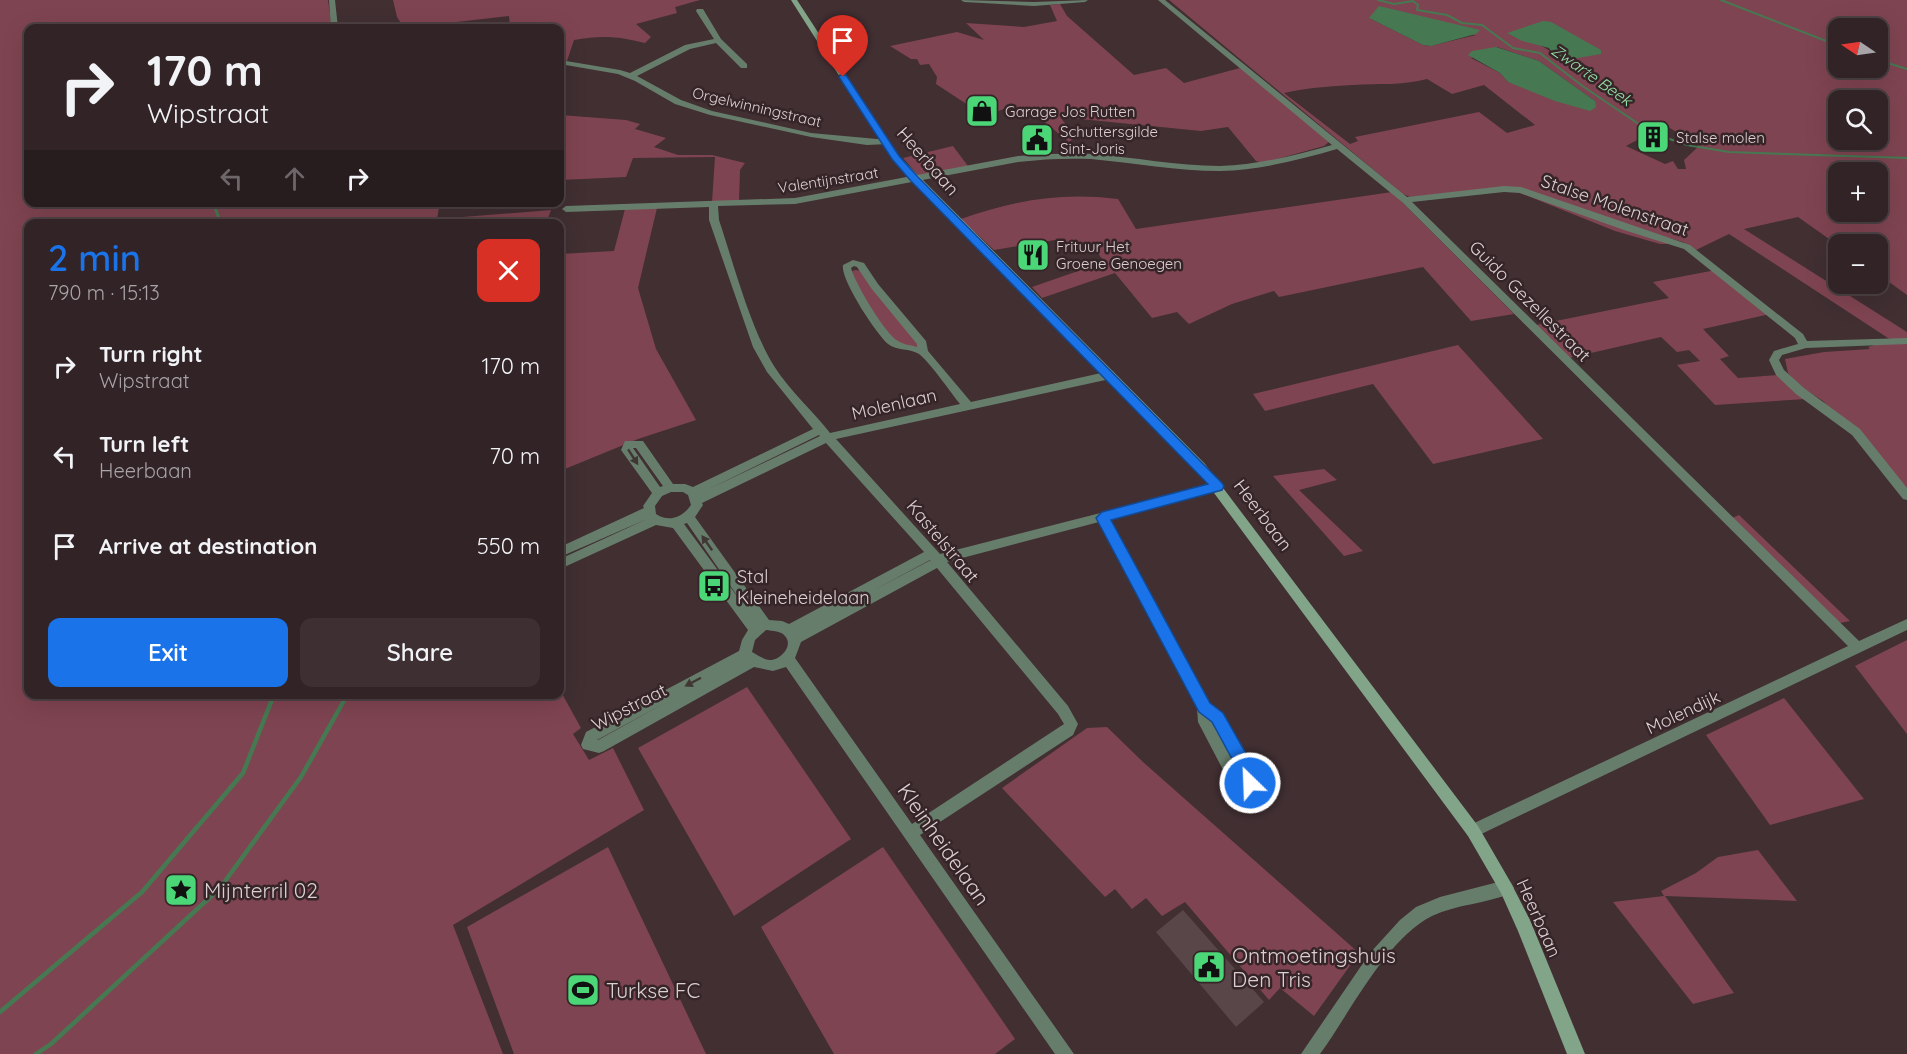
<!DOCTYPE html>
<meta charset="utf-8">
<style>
body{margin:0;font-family:Quicksand,sans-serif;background:#3d2f32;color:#f1f3f6;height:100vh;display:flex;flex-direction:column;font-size:22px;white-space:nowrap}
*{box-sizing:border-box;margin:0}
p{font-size:20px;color:#a8a4a7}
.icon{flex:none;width:33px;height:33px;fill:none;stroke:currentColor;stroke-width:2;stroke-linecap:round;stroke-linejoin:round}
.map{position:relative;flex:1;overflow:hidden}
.panel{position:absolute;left:24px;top:219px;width:540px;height:480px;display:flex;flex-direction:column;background:#312326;border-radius:12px;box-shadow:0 6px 24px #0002,0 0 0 2px #4c4043}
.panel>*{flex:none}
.hud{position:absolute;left:24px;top:24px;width:540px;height:183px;border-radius:12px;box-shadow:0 6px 24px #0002,0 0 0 2px #4c4043;background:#312326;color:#f1f3f6;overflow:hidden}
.needle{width:39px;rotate:283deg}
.controls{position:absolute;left:1828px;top:18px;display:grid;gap:12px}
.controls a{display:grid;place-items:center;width:60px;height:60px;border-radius:12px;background:#312326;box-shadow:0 6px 24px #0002,0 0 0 2px #4c4043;font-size:30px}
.pin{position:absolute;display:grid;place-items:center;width:51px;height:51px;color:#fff;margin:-62px -26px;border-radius:50% 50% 50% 0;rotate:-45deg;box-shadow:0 0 6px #0007}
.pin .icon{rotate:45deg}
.me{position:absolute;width:66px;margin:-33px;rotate:336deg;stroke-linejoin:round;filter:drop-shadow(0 0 4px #0008)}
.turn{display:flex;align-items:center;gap:21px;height:126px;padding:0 24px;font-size:27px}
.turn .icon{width:78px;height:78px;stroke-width:2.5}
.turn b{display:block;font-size:42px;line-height:51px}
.lanes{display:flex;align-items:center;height:57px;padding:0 24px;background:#0003;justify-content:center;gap:30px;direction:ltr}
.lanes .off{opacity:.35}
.round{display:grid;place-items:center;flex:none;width:63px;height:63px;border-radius:12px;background:#3d2f32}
.headline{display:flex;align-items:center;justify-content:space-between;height:102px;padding:0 24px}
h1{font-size:36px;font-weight:600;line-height:45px;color:#1a73e8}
.button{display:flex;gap:12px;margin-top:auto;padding:12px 24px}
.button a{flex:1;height:69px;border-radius:12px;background:#1a73e8;color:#fff;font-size:24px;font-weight:600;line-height:69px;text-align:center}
.button a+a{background:#3d2f32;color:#f1f3f6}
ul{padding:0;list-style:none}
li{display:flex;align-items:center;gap:18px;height:90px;padding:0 24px}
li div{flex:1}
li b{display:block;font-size:22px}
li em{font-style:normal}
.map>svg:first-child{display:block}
.green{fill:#7f4451;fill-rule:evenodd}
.water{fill:#467952}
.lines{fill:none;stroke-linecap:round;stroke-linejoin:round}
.stream-far3{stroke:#467952;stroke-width:2}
.stream-far2{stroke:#467952;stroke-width:3}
.stream-far1{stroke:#467952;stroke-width:4}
.stream{stroke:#467952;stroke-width:4.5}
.building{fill:#594649}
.street{fill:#677d6b;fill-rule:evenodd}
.secondary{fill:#82a589;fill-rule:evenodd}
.oneway{fill:#403735}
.route{fill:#1a73e8;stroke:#114b97;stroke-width:1.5}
.labels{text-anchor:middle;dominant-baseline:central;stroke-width:5;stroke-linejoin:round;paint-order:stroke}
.far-street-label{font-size:15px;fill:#dbcfd1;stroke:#362528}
.far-poi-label{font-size:15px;fill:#dbcfd1;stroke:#362528;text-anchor:start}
.far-water-label{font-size:16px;font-style:italic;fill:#93dfa4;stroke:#362528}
.street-label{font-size:18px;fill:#dbcfd1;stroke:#362528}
.poi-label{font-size:18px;fill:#dbcfd1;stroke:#362528;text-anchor:start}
.near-street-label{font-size:21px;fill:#dbcfd1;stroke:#362528}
.near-poi-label{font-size:21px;fill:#dbcfd1;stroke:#362528;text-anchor:start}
</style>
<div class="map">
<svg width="1907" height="1054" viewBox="0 0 1907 1054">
<rect width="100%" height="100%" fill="#412f32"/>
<!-- green -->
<path class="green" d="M0,0H328L332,28H28V202H440L437,219L551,210L546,224H28V694H560V690L581,728L573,734L589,760L613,748L644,810L453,925L503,1054H0Z
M393,0H700L675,7L677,13L636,24L651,37L645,43C619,36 600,35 574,40L567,61H560V28H510L509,16L404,28L397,17Z
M1169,0H1907V295L1878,274V244L1839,246L1798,217L1744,229L1907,332V492L1823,401L1797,384L1788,373L1785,359L1824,352L1870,349L1868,347L1891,340L1729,234L1696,250L1683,242L1669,238L1668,244H1660L1615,231L1505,187L1410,197L1403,194ZM1369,18L1476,35L1430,46L1423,45ZM1839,28H1878V68H1839ZM1508,33L1600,54L1556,58C1546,42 1523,43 1508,33ZM1497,47L1539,61L1595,101L1508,82L1500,73L1471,58ZM1427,79L1452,94L1484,85L1535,125L1507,133L1479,112L1355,137L1358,141L1350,144L1284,93C1306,88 1331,86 1353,85C1380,83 1400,86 1427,79ZM1839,100H1878V140H1839ZM1646,123L1665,125L1699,146L1684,160L1686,169H1678L1673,161L1665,164L1626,146L1650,133ZM1839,172H1878V212H1839Z
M1060,4L1067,16L1134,75L1166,68L1184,83L1240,68L1330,141L1324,146L1263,163L1256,161L1228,127L1201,131L1060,117L1076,137L1069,142L1036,115L1016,114L1009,107L996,112L986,100L968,105L936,84L937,77L929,64L920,65L917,59H911L890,46L957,32L984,40L966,23L1024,27L1057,21L1050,5Z
M560,115L626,120L640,124L635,129L666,138L654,147L678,155H712L745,163L740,170L739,201L712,202L715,157L633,158L626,177L560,180Z
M953,146L968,166L919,176L903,158Z
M1392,192L1514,314L1471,321L1423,267L1279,297L1274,291L1232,304L1189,324L1177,312L1152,318L1115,273L1042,298L1032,287L1104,262L1092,244L1060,249L1055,240L994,250L961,219C1015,200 1061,192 1118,199L1136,229Z
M657,208L638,288L656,349L696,420L638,439L560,471V254L614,251L625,209Z
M855,270L862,271L919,344L917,347C911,346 900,345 894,340C884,331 855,285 851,272Z
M1716,270L1770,314L1703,329L1729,356L1720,359L1738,378L1778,375L1806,399L1715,405L1677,365L1700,361L1689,350L1677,352L1661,337L1569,358L1536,325L1669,298L1653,282Z
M1458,345L1543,439L1433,464L1373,384L1265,411L1253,394Z
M1324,469L1337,480L1299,490L1363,551L1344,556L1273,476Z
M1739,515L1850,621L1840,623L1732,518Z
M1907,640V734L1855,666Z
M747,687L851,839L734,916L638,748Z
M1784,698L1864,799L1770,825L1706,735Z
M1107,727L1143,762L1359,953L1314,1016L1280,988L1269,1000L1185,902L1162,916L1146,898L1132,909L1115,889L1105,897L1002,788L1087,728Z
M608,847L706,1054H514L467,927Z
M883,847L1015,1039L995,1054H834L761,927Z
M1758,850L1797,901L1665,896L1734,993L1693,1004L1613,902L1664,896L1661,891L1696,873L1718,857Z"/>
<!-- water -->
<path class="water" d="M1379,6L1480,30L1476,34L1431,46L1423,45L1369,18Z
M1543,21L1551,22L1601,50V54L1566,60L1556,58L1549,48L1522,41L1507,33Z
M1496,47L1539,61L1595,101L1596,107L1590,111L1555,101L1508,82L1500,73L1468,55L1472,51Z"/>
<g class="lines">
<!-- stream-far3 -->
<path class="stream-far3" d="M1378,0L1394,4L1413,1L1418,5L1417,10L1447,15L1462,23L1482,25L1513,48L1540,53L1581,85L1652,133L1687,145L1729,152L1907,158
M1721,0L1839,46
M1878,60L1907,69"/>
<!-- stream-far2 -->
<path class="stream-far2" d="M213,202L221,224"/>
<!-- stream-far1 -->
<path class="stream-far1" d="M272,698L274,694
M345,698L347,694"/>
<!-- stream -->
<path class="stream" d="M0,1012L142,892L243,773L273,697
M36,1054L51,1044L220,888L301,777L346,697"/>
</g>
<!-- building -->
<path class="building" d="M984,103L995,116L978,120L967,106Z
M1043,131L1053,143L1030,148L1021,136Z
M1183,910L1264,1002L1236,1027L1156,932Z"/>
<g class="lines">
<!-- street -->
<path class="street" d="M329,0H335L338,28H331Z
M961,0L1034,2L1088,0L1085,2L1034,6L964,2Z
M1158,0H1165L1407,197L1504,186L1521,187L1690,245L1803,334L1807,341L1907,338V344L1806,348L1782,355L1779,360L1784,370L1804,388L1860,429L1907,488V500L1903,499L1852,435L1796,394L1776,375L1769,360L1774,351L1798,344L1795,338L1684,249L1624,230L1520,193L1504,192L1412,202L1859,641L1907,619V630L1473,838L1468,836L1466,831L1468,826L1848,646L1402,202L1337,149C1299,160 1260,170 1220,171C1177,171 1134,163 1091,159C1067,158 1043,159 1018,162L795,204L718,206L719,220C734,265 750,327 774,366C790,391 813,411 830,433L960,404C952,394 928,360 919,354C910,348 897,351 888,344C876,334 840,279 843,265L853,260L864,263L878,284L926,341L928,351L971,402L1110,371L1114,372L1115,375L1114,378L1110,379L836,439L940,554L1218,483L1224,487L1218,491L1110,520L1209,703L1222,713L1256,773L1258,778L1252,791L1247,793L1232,787L1198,722L1197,708L1099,522L947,562L1068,706L1078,724L1073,735L920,835L1074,1054H1055L786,667L773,671L754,667L604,751L599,753L583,749L581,745L586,732L739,651L742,640L748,630L673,528L656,525L560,569V559L647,519L560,557V547L644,508L643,506L652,493L621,450L625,441H643L673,484H685L693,487L813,429L767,372L753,347L709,220V207L566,212L562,209L566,206L795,198L1018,156C1043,154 1067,153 1091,154C1134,157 1177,166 1220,166C1258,165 1296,155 1332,145ZM854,266L857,267L871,288L917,344V347C911,345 904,345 898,341C885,334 855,283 851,268ZM819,435L820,436L709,489ZM826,443L924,552L789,624L782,621L769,620L695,517L703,505L702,503ZM633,448H636L663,486L660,487ZM671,492H683L688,495L691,505C683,517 669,523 656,514L655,506L662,496ZM687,523L745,607L684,524ZM930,560H931L872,591ZM937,568L1058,714L1064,724L912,824L795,658L801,642ZM766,630C773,631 781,631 785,636C794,646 780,660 770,660C762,659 758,655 752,652L755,640ZM667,702L598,740H597ZM1212,721L1243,778L1242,777Z
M697,9H703L721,39L747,64V68H741L716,43L690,49L637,76L681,100L712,111L811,133L888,140V144L867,145L811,137L710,115L675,104L635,81L618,74L560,64V60L620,70L630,73L685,45L714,39L696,11Z
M1506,880L1511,883L1514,888L1511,893C1486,904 1457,904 1432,916C1386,939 1350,1013 1320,1054H1301L1370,953L1400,920L1416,907L1440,897Z"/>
<!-- secondary -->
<path class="secondary" d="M791,0H797L898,155L1205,464L1478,826L1511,883L1530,920L1585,1054H1567L1518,931L1501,893L1468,836L1197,470L892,159Z"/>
</g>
<!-- one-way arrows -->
<defs><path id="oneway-solid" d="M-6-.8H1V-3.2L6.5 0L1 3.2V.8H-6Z" transform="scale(1.5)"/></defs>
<g class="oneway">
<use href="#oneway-solid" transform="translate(633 457) rotate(57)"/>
<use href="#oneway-solid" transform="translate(707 543) rotate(-125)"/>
<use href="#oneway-solid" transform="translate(693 682) rotate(152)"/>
</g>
<!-- route -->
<path class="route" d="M840,75H846L899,156L918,177L1222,483L1224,486L1222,490L1111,520L1210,703L1223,713L1257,773L1259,778L1256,788L1250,790L1245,788L1243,779L1212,722L1199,712L1096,518L1102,512L1208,484L911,181L892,159L839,77Z"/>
<!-- icons -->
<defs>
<g id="shop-square" transform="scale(1.725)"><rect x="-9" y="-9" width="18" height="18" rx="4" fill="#4bd677" stroke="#362528"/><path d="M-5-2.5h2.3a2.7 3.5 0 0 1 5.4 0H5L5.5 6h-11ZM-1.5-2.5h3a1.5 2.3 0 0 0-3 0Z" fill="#111"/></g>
<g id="building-square" transform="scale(1.725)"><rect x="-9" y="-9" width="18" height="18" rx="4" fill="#4bd677" stroke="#362528"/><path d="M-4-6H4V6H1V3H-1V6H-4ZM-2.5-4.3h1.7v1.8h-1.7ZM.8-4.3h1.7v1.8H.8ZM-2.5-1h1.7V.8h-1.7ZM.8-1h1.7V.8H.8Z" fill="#111"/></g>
<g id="civic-square" transform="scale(1.725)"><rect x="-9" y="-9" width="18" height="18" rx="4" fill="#4bd677" stroke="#362528"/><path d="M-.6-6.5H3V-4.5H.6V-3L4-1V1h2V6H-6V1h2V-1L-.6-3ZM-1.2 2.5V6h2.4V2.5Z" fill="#111"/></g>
<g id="restaurant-square" transform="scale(1.725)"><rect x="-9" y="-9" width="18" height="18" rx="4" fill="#4bd677" stroke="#362528"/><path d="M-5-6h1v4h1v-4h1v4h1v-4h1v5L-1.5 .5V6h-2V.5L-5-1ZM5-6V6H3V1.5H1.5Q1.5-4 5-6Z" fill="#111"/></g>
<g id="bus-square" transform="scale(1.725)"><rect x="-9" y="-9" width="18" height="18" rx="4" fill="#4bd677" stroke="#362528"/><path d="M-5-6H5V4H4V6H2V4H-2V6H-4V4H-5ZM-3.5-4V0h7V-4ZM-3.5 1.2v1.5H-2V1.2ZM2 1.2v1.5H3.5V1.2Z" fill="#111"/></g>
<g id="sight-square" transform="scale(1.725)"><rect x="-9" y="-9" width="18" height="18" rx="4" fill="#4bd677" stroke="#362528"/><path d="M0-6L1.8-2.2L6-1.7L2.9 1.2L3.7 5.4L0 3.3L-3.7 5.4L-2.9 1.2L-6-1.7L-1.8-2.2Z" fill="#111"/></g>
<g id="stadium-square" transform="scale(1.725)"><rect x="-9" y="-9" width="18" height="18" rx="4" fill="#4bd677" stroke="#362528"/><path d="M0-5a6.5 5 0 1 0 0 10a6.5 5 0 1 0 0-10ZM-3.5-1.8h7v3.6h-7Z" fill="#111"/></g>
</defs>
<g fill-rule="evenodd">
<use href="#shop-square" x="982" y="111"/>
<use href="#building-square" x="1653" y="137"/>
<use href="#civic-square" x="1037" y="140"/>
<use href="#restaurant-square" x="1033" y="255"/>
<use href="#bus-square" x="714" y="586"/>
<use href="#sight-square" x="181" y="890"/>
<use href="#civic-square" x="1209" y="967"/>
<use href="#stadium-square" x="583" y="990"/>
</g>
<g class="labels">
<!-- far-street labels -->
<g class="far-street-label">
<text transform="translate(757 107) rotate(13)">Orgelwinningstraat</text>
<text transform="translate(828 180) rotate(-9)">Valentijnstraat</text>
</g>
<!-- far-poi labels -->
<g class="far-poi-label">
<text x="1005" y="111">Garage Jos Rutten</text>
<text x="1060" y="131">Schuttersgilde<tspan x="1060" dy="17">Sint-Joris</tspan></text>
<text x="1676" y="137">Stalse molen</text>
<text x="1056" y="246">Frituur Het<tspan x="1056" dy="17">Groene Genoegen</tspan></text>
</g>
<!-- far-water labels -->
<g class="far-water-label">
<text transform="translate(1592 75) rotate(35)">Zwarte Beek</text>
</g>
<!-- street labels -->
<g class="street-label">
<text transform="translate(928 161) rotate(49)">Heerbaan</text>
<text transform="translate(1615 205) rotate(19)">Stalse Molenstraat</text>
<text transform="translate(1530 301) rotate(45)">Guido Gezellestraat</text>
<text transform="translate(894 404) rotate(-13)">Molenlaan</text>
<text transform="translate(1263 515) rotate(53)">Heerbaan</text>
<text transform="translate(943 541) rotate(50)">Kastelstraat</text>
<text transform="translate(629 707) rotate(-27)">Wipstraat</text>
<text transform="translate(1683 712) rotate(-25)">Molendijk</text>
<text transform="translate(1539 918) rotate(66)">Heerbaan</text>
</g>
<!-- poi labels -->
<g class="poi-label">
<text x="737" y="576">Stal<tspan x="737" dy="21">Kleineheidelaan</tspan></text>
</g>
<!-- near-street labels -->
<g class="near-street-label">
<text transform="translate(944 844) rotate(55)">Kleinheidelaan</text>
</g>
<!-- near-poi labels -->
<g class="near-poi-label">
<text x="204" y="890">Mijnterril 02</text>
<text x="1232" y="955">Ontmoetingshuis<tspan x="1232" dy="24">Den Tris</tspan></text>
<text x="606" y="990">Turkse FC</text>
</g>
</g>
</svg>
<div class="controls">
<a><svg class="needle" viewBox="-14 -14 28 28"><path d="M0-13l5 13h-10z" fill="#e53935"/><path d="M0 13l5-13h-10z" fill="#a8a4a7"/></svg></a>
<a><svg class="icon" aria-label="search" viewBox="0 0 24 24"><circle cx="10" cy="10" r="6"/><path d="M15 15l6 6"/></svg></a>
<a>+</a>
<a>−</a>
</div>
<div class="pin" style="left:843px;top:77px;background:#d93025"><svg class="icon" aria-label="arrive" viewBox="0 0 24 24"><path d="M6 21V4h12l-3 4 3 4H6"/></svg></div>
<svg class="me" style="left:1250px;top:783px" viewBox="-20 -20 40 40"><circle r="17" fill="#1a73e8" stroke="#fff" stroke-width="3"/><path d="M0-11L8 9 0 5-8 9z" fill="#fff"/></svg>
<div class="hud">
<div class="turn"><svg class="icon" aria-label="right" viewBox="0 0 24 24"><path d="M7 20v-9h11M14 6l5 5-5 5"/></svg><div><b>170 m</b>Wipstraat</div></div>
<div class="lanes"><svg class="icon off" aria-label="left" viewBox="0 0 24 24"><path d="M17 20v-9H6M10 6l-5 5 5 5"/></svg><svg class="icon off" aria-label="ahead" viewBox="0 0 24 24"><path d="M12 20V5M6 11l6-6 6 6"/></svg><svg class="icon" aria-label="right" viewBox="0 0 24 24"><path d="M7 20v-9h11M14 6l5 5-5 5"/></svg></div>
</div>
<section class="panel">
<div class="headline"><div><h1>2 min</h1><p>790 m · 15:13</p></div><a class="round" style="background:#d93025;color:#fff"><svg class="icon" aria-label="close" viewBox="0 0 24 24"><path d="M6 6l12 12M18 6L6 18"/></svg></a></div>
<ul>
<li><svg class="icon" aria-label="right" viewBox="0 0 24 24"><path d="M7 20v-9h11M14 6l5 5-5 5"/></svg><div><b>Turn right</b><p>Wipstraat</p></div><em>170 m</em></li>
<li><svg class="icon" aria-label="left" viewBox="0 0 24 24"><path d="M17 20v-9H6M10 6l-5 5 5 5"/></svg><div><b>Turn left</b><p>Heerbaan</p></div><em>70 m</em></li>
<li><svg class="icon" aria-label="arrive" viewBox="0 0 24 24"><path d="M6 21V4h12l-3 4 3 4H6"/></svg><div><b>Arrive at destination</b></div><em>550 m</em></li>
</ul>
<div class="button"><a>Exit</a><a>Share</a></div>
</section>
</div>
